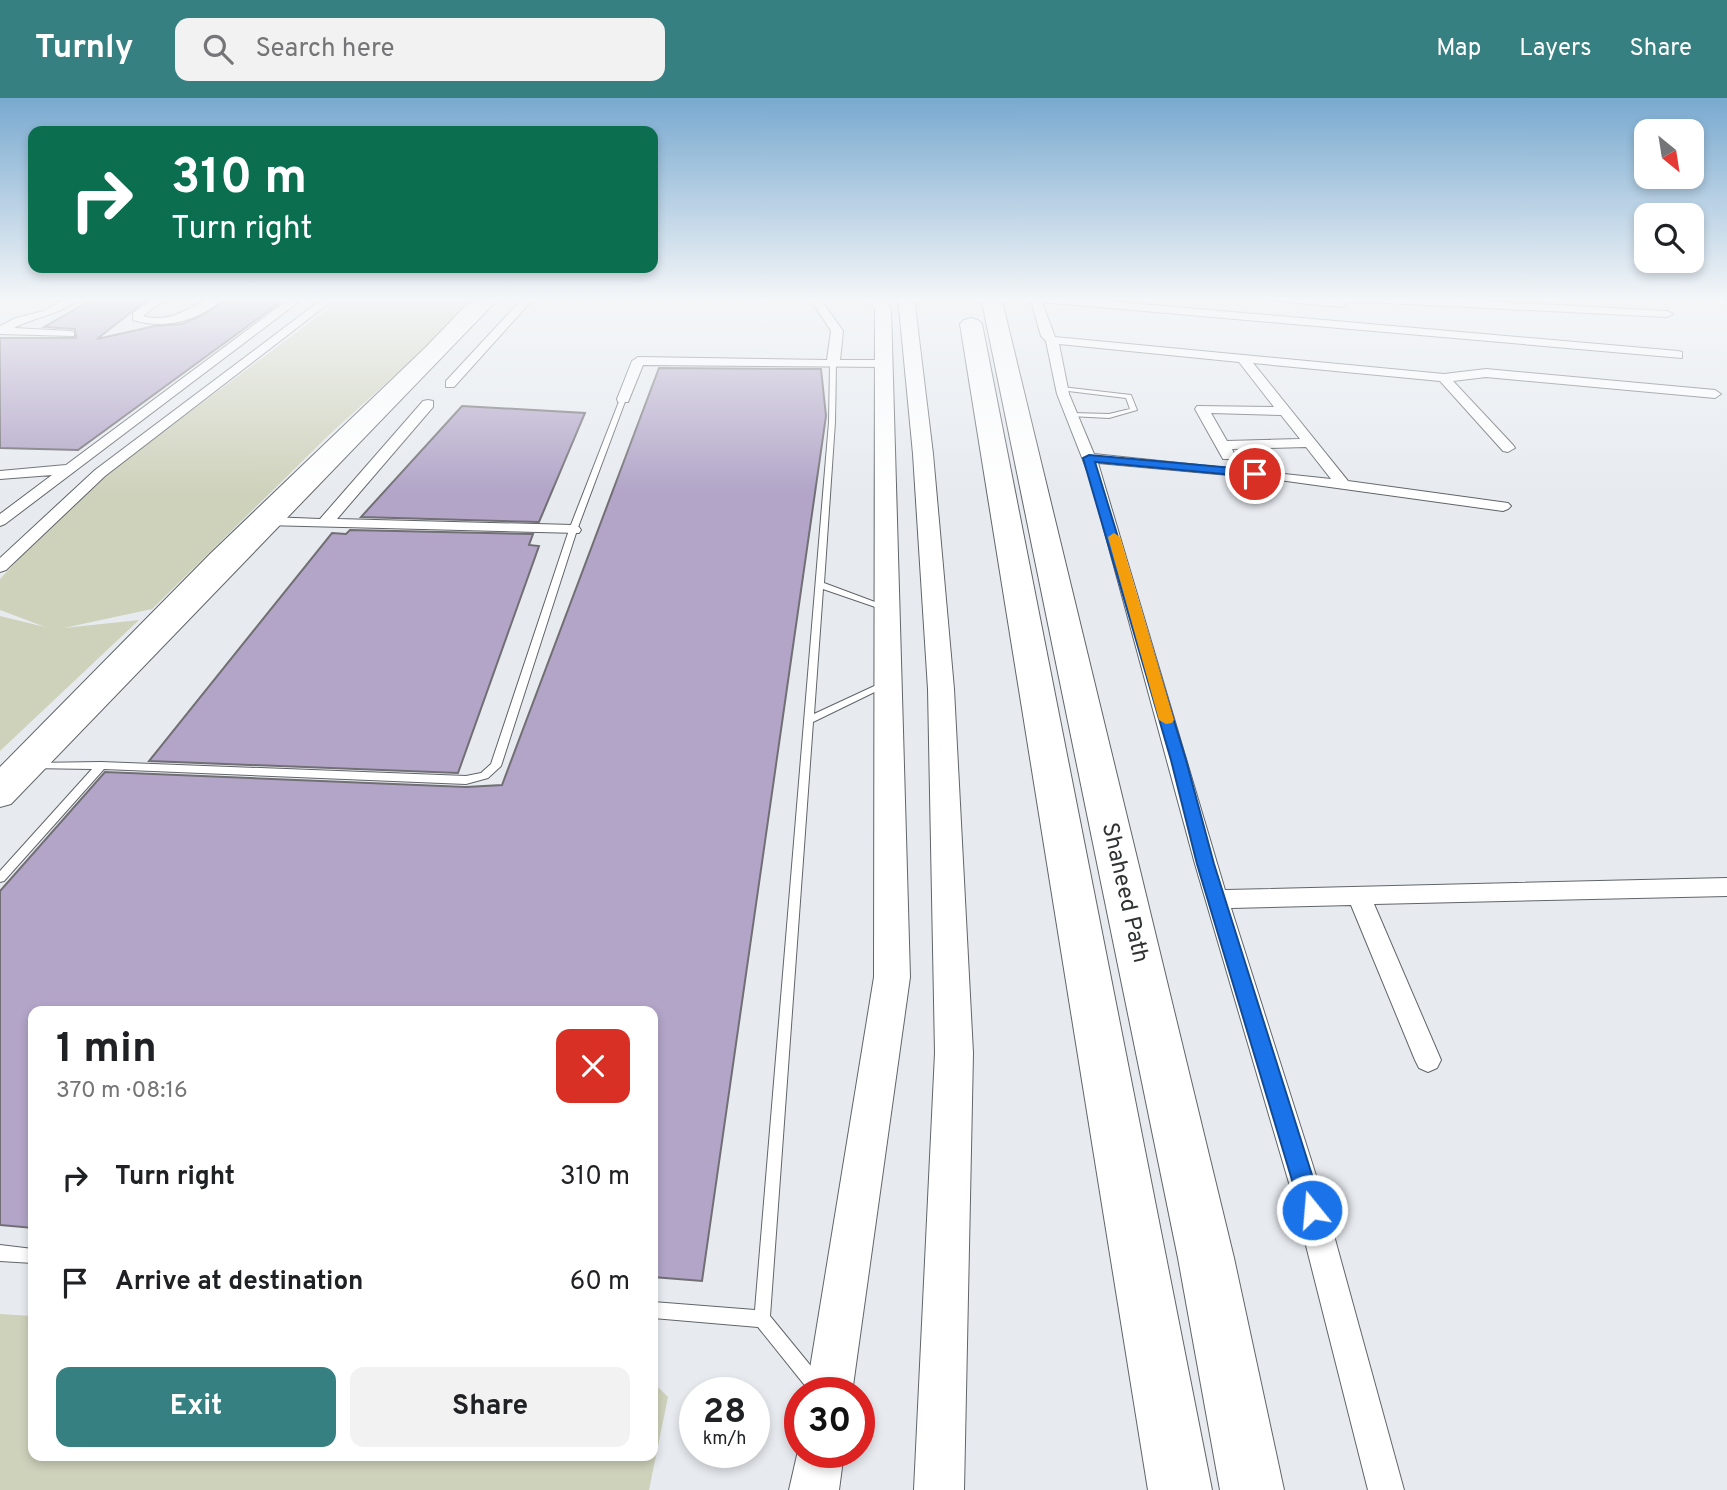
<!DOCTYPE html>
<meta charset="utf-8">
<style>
body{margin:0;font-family:Overpass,sans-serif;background:#f2f2f2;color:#202124;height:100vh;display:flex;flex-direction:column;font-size:26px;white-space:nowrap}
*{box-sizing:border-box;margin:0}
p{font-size:23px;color:#757577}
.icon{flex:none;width:38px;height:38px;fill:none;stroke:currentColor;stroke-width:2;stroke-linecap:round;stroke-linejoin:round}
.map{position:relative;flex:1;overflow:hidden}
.details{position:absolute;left:28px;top:908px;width:630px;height:455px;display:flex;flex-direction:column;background:#fff;border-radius:14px;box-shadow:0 4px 10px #0003}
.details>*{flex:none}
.top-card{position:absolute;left:28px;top:28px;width:630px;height:147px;border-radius:14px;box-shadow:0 4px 10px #0003;background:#0b6e4f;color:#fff;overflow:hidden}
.needle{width:46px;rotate:150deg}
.fabs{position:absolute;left:1634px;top:21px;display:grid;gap:14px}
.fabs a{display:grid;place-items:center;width:70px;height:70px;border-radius:14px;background:#fff;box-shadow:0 4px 10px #0003;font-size:35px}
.speed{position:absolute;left:679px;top:1279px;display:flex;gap:14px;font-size:35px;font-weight:700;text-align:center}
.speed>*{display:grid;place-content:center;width:91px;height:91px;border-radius:50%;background:#fff;box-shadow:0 4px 10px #0003;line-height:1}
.speed small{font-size:18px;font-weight:400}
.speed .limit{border:10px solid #d22;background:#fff;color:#111}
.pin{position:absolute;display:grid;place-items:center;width:60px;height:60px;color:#fff;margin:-30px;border:4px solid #fff;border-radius:50%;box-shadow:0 2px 7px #0007}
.me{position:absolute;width:77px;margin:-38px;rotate:343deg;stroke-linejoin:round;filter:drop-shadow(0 0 5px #0008)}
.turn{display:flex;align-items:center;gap:24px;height:147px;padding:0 28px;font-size:32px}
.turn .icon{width:91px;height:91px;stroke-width:2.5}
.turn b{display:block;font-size:49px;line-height:60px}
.round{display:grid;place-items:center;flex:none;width:74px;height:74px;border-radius:14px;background:#f2f2f2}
.head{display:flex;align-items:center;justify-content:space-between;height:119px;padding:0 28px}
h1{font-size:42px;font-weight:700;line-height:52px}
.cta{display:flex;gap:14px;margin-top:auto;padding:14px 28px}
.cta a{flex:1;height:80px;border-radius:14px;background:#378082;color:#fff;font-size:28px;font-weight:700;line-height:80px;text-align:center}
.cta a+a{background:#f2f2f2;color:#202124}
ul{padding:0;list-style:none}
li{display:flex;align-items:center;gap:21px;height:105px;padding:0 28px}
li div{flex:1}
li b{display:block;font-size:26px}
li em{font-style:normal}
header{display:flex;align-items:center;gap:42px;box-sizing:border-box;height:98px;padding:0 35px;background:#378082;color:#fff}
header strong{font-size:33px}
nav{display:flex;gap:38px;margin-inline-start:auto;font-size:24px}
.search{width:490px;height:63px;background:#f2f2f2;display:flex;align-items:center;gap:18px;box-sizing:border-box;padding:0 24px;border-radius:14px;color:#757577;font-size:26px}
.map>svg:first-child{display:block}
.green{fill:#cfd2bb}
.building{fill:#b2a5c8;stroke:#716f74;stroke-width:2}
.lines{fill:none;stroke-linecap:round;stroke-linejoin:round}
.lane-casing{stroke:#616569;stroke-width:2}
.street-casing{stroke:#616569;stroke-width:2}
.secondary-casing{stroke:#616569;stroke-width:2}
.highway-casing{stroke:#616569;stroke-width:2}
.lane{fill:#fff;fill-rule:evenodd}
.street{fill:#fff;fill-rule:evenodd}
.secondary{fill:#fff;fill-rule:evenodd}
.highway{fill:#fff;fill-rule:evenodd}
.route{fill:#1a73e8;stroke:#114b97;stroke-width:2}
.slow{fill:#f59e0b}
.labels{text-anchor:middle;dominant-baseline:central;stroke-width:6;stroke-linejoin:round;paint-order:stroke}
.street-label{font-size:23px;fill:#303234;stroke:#fff}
</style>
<header>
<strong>Turnly</strong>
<div class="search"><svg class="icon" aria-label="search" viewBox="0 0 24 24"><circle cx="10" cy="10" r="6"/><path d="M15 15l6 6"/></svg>Search here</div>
<nav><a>Map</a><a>Layers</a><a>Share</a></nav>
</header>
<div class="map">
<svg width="1727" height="1392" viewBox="0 0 1727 1392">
<rect width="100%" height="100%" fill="#e7ebf0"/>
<!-- green -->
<path class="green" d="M344,199H475L456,222L331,335L152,511L64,530L139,522L0,653V518L45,529L0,512V481L80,396Z
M0,1216L33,1218V1358H653V1284L668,1299L649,1392H0Z"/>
<!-- building -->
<path class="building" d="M97,199L148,201L97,241L155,228L182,226L205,216L222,204L278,206L78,352L0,350V240H76L75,231L44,229Z
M659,270L821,271L826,318L702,1183L653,1179V914H33V1130L0,1127V793L105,674L466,689L502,687Z
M462,308L585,315L539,424L361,419Z
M350,432L533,436L529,447L539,448L458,675L149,663L332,435L346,436Z"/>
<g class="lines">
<!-- lane casing -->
<g class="lane-casing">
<path id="lane" d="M833,264L836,266L835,324L824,485L891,510L890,512H884L823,491L814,616L883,584H889L891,586L813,624L770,1218L828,1289L830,1295H811L758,1229L653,1220V1204L755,1212L829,324L830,266Z
M1062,289L1131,297L1137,312L1109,320L1070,318V316L1072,315L1109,316L1130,311L1126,300L1060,292L1059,291Z
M623,299L626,301L577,432L501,668L488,680L466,686L104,671L4,783L0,784V773L92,671L29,670L28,668L29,666L33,665L101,664L466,678L481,675L491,666L569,432L620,301Z
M0,1147L33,1151V1165L0,1163Z"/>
</g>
<!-- street casing -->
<g class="street-casing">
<path id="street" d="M0,199H6L0,203Z
M68,199H81C62,217 36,218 14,230L70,233L74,234V238L0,236V228L16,220L44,213Z
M156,199H168L143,218C179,228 194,199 224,199C200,223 165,232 133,222V215Z
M238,199H292L297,205L5,426L0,428V416L52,377L0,381V373L66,367L285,204L243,202Z
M325,199H337L105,378L6,472L0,474V460L95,372Z
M474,199H485L434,255L222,462L7,686L0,688V669L210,456L426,249Z
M524,199H535L454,289H446V283Z
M809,199H819L843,233L840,262H884L888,263V269L643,267L628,304H618L617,301L632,263L638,259L827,262L831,233Z
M1030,199H1062L1678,253L1682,254V260L1042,204L1055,239L1444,276L1486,271L1715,292L1721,296L1715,300L1486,279L1453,283L1513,347L1515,350L1508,354L1503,353L1440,283L1253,265L1348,383L1508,405L1511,408L1508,411L1503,413L1272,381L1098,365L1225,792L1727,780V798L1374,806L1441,962L1437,970L1428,974L1419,970L1415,962L1351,807L1231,810L1327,1112L1404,1392H1368L1297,1112L1195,766L1090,380L1057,296L1046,243L1041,238ZM1059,246L1239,264L1274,309L1197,308L1195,311L1223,361H1233L1235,358L1232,351L1306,349L1331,381L1094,356L1069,296ZM1211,315L1281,317L1300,341L1227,343Z
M1262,199L1337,202V199H1406L1667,213L1673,216L1667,219L1348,203L1345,208L1341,209L1267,202Z
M428,302L433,303V309L337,421L573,427L579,429L581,432L579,435L265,427L262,424L270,419L320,421L423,303Z"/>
</g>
<!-- secondary casing -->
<g class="secondary-casing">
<path id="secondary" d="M483,199H500L11,706L0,709V681Z
M866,199H882L891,211L910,879L852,1295H806L874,879L875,211Z
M898,199H914L933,356L954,591L973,955L964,1392H914L935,955L928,591L913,356Z
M800,1344V1354H844L839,1392H789Z"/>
</g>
<!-- highway casing -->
<g class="highway-casing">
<path id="highway" d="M981,199H1001L1234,1160L1284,1392H1220L1178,1160Z
M971,220L978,222L982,226L1212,1392H1148L960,226L964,222Z"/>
</g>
<!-- lane -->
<use href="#lane" class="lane"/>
<!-- street -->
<use href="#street" class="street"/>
<!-- secondary -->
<use href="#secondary" class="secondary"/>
<!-- highway -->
<use href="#highway" class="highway"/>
</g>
<!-- sky -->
<linearGradient id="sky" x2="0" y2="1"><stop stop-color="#78a9cf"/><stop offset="0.51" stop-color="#f4f6f8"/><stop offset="1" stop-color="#f4f6f8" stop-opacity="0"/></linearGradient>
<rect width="1727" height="394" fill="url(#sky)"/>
<!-- route -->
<path class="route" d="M1089,357L1255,372L1261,376L1255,379L1095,364L1186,662L1214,766L1323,1112L1320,1120L1312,1123L1304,1120L1301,1112L1197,766L1171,662L1083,360Z"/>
<!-- slow -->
<path class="slow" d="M1114,435L1120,439L1174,622L1172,625L1166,626L1159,622L1108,439Z"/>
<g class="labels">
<!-- street labels -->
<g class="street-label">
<text transform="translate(1124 795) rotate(77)">Shaheed Path</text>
</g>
</g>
</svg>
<div class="fabs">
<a><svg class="needle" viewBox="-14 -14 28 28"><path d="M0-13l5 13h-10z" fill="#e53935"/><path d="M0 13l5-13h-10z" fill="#757577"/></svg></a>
<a><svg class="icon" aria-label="search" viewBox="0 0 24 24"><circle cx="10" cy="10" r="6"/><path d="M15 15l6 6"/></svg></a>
</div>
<div class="speed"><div>28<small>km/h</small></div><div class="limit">30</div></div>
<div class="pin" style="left:1255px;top:376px;background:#d93025"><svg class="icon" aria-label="arrive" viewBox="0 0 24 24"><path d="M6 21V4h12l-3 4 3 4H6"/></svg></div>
<svg class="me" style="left:1312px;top:1112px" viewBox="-20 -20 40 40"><circle r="17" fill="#1a73e8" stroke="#fff" stroke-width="3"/><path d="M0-11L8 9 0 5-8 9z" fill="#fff"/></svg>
<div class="top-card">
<div class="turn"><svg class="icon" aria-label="right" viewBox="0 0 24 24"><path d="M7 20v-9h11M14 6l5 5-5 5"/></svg><div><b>310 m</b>Turn right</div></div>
</div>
<section class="details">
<div class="head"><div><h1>1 min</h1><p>370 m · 08:16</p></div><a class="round" style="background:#d93025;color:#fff"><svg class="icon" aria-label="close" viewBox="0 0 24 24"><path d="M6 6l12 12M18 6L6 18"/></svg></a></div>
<ul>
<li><svg class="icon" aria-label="right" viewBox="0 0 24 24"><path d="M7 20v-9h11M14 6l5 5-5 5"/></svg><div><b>Turn right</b></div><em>310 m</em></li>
<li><svg class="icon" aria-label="arrive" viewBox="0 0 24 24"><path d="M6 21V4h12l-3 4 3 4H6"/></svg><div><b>Arrive at destination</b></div><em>60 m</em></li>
</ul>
<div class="cta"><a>Exit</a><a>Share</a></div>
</section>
</div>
